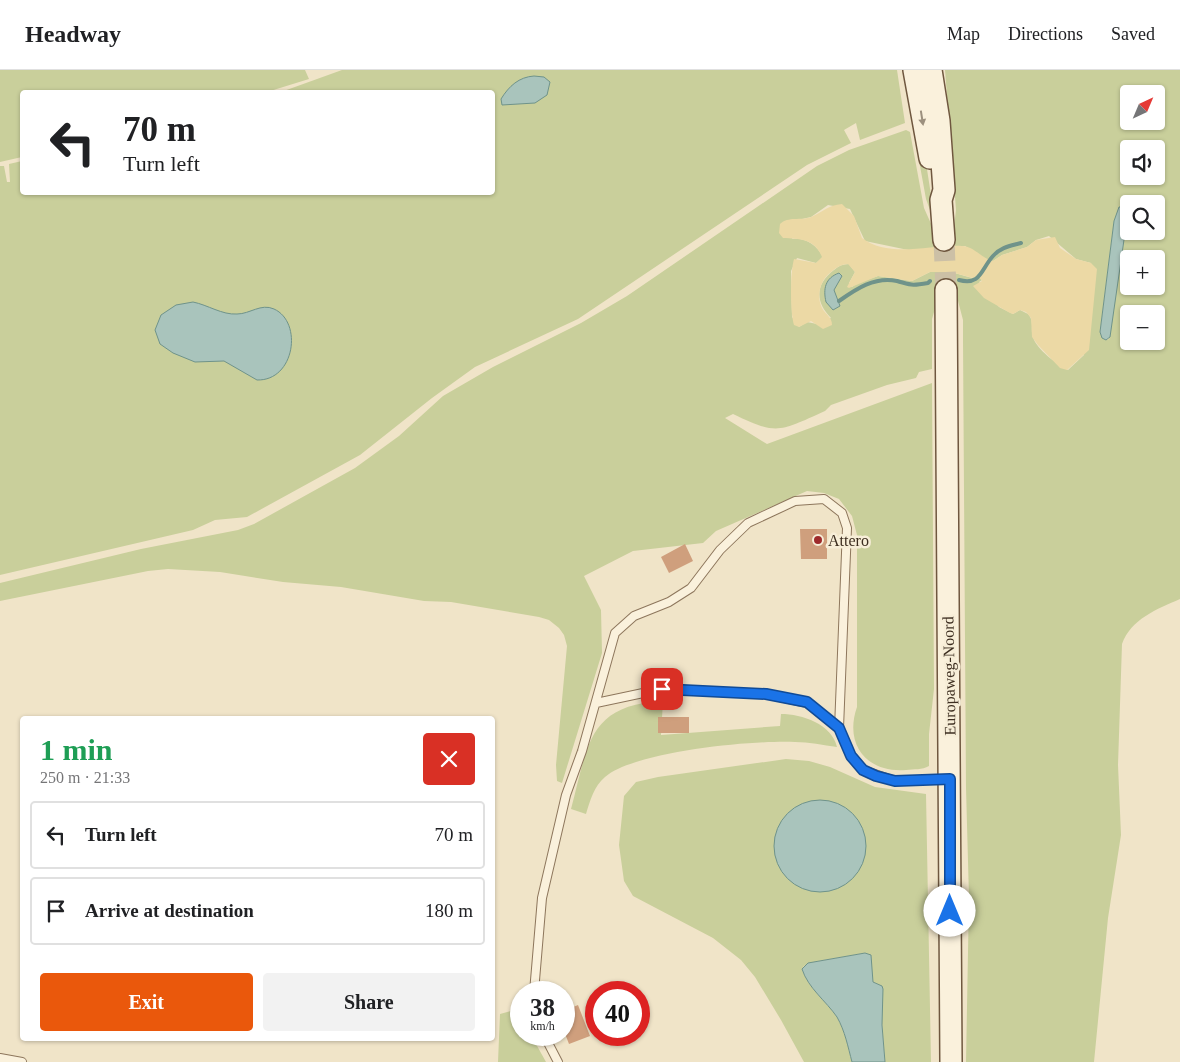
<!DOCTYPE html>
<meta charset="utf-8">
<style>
body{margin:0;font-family:"Times New Roman",serif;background:#f2f2f2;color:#202124;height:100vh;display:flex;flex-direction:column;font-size:19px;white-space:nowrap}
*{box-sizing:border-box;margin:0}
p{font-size:16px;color:#757577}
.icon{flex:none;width:28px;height:28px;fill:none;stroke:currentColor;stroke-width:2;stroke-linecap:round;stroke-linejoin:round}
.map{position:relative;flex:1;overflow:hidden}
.side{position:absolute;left:20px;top:646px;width:475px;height:325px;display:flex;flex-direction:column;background:#fff;border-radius:5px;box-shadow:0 1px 4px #0004}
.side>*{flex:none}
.top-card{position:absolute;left:20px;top:20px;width:475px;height:105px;border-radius:5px;box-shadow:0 1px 4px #0004;background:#fff;color:#202124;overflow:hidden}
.needle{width:32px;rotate:44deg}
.fabs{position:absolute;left:1120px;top:15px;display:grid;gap:10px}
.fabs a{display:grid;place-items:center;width:45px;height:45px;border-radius:5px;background:#fff;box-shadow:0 1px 4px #0004;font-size:25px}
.speed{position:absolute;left:510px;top:911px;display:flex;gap:10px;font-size:25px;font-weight:700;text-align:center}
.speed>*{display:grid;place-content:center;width:65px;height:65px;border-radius:50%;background:#fff;box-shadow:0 1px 4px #0004;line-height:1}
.speed small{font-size:12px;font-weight:400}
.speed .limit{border:8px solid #d22;background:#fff;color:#111}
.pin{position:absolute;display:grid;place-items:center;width:42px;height:42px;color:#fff;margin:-21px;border-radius:10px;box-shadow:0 2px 8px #0006}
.me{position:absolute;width:55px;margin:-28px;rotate:0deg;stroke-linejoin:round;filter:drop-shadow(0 0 4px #0008)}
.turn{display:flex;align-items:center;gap:18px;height:105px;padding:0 20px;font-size:22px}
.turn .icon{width:65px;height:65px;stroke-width:2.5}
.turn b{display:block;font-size:35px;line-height:42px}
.round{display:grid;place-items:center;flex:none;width:52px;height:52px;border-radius:5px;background:#f2f2f2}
.head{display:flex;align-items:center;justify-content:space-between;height:85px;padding:0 20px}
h1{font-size:30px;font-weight:700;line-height:38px;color:#1e9e55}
.cta{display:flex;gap:10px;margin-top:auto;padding:10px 20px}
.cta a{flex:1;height:58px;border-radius:5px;background:#ea580c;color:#fff;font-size:20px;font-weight:700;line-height:58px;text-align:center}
.cta a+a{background:#f2f2f2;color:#202124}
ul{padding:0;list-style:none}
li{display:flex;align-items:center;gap:15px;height:68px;margin:0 10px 8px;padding:0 10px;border:2px solid #e0e0e0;border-radius:5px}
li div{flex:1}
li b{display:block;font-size:19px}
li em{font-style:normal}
header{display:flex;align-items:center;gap:30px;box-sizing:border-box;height:70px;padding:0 25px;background:#fff;border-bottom:1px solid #e0e0e0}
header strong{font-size:24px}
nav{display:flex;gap:28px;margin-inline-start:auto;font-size:18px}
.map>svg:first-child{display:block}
.green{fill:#c9cf9b;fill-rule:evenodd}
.sand{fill:#ecd9a5}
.water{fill:#a9c4bc;stroke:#6f938a}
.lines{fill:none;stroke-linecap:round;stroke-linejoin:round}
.stream{stroke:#6f938a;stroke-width:4}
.building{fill:#cf9f7d}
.secondary-tunnel{stroke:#ccc0a6;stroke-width:21;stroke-dasharray:21 11;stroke-linecap:butt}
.lane-casing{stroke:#8d765c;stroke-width:10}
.secondary-casing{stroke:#6f573f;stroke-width:24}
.lane{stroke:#faf1dc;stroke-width:8}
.secondary{stroke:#faf1dc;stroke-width:21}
.oneway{fill:#9c907e}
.route-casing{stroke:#114b97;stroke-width:12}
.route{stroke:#1a73e8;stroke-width:9}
.poi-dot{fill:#9e2a2b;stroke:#f7eed8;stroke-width:2}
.labels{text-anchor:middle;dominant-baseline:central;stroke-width:5;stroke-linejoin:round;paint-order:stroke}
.poi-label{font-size:16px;fill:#3d2e20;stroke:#f7eed8;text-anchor:start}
.street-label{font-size:16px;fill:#3d2e20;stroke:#f7eed8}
</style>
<header>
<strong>Headway</strong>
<nav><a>Map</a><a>Directions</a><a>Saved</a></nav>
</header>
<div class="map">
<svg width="1180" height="992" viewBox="0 0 1180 992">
<rect width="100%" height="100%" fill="#f0e4c8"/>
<!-- green -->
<path class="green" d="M0,0H305L309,9L267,22H22V87L0,92Z
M342,0H897L905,53L860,70L856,53L844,60L851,73L807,95L578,249L475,297L432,328L360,385L247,447L215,450L193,460L0,505V96H4L7,112H10L9,94L22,91V122H492V22H281Z
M945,0H1180V529C1157,539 1131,549 1122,574L1118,695L1121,765L1108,848L1094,992H966L969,828L966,718L963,270V250L957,227L939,226L935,229L936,235L932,249V299L919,302L916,308L887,315L831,335L825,341C780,361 778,366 733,344L725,348L767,374L932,313L934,619L929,664V696C922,700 914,699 906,700C866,703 844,674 857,637V465L852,446L839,429L824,423L807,421L716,461L703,473L633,481L584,506L601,540L602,583L562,713L557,711L556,695L567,576L564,565L559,558L549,550L539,547L451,532L424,531L341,517L283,512L220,502L168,499L148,501L0,531V513L141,479L238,460L254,454L355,398L399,366L443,326L455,319L493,297L581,253L627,226L817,96L849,80L906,60L910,62L924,138L932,156V164L936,168L953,165L956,140ZM1129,24H1156V51H1129ZM1129,79H1156V106H1129ZM1129,134H1156V161H1129ZM828,135L850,139L865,171L913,181L965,176L983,188L993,191L1002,185L1027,177L1036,170L1049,166L1076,189L1091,193L1084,285L1068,300C1058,295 1036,279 1033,267C1030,259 1035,252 1028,244L1020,240L1013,244L999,237L979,212L982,210L979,207L972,208L951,202H930L912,211L878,206L857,213L852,217L849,213L855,202L849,194C843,194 838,196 834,200C815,214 815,232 831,248L817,254L807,252L799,257L792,247L791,201L797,188L816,193L823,187C817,175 805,167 792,169L802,149L811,147ZM1120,137H1124L1109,269L1106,270L1100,262L1114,151ZM1129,189H1156V216H1129ZM1129,244H1156V271H1129Z
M914,63L922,67L933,138L931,143L926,129Z
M663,631L661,665L780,656L781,644C802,644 832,654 837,677C823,675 809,672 795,672C754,670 635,681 605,707C594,716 590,731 586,744L571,739C588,676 587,635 663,631Z
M786,689L809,691L830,697L875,717L926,724L931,992H885L879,915L873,912L865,883L819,891L804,896L802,899C808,918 826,931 837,947C845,961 848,977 852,992H804L781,950L755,907L741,890L713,868L633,826L624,811L619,775L624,726L636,712L658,707Z
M521,938V965H531L546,992H498L500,944Z"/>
<!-- sand -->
<path class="sand" d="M842,134L854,146L862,168C889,189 932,174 962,176C974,176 982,189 993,191L1002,185L1027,177L1036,170L1055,167L1060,178L1076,189L1091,193L1097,199L1089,280L1067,300L1060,298L1038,275L1032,267L1031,248L1026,242L1020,240L1013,244L1010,243L984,228L973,216L982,211L979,207L973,208L951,202H930L912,211L878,206L849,218L847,217L855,202L848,194C841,194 836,198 831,202C820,210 816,226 822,238C826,245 832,247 832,255L823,259L811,251L799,257L794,255C790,242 790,203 794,189L816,193L822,187C814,168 800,169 783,168L779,163L780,154C788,146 801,151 811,147C823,142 828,135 842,134Z"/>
<!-- water -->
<path class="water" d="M534,6L544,7L550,12L547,25L535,33L502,35L501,29C509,16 519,7 534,6Z
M1119,137H1124L1127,149L1110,267L1106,270L1102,268L1100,262L1114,151Z
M839,203L842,206L834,220L840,236L833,240L826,232C823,219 825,208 839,203Z
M193,232C208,235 222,245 237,244C250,244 261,233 274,239C303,252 295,311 257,310L224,291L195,292L173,283L160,274L155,260L161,245L176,235Z
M774 776a46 46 0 1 1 92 0a46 46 0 1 1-92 0Z
M865,883L871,885L873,912L882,916L883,919L882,955L885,992H852C848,977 845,961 837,947C826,931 808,918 802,899L808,893Z"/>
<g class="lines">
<!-- stream -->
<path class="stream" d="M959,210C981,216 981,199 993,186C1001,177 1010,176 1021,173
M839,231C856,219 875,206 897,211C912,215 911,216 928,213L930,211"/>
</g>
<!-- building -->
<path class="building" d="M800,459H827V489H801Z
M685,474L693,491L669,503L661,487Z
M658,647H689V663H658Z
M578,935L590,966L569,974L564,961V941Z"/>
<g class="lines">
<!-- secondary-tunnel -->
<path class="secondary-tunnel" d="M944,170L946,220"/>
<!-- lane casing -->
<g class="lane-casing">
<path id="lane" d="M596,633L662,619L766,624L807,633L839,658L851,686L863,700L895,711L948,709
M534,922L542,828L566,725L582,681L615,563L634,546L669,532L691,518L720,480L748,453L795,431L824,429L842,443L847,458L839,658
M544,965L558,992
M0,988L22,992"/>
</g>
<!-- secondary casing -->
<g class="secondary-casing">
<path id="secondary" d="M914,0L930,88
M931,0L939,51L944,120L941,130L944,170
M946,220L951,992"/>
</g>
<!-- lane -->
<use href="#lane" class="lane"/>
<!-- secondary -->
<use href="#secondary" class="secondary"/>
</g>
<!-- one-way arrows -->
<defs><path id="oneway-solid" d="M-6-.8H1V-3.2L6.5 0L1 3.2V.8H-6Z" transform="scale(1.25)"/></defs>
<use class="oneway" href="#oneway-solid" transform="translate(922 48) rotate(81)"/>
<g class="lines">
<!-- route casing -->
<g class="route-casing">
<path id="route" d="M662,619L766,624L807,632L839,658L851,686L863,700L876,706L895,711L950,709V841"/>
</g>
<!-- route -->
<use href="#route" class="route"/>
</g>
<!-- markers -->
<circle class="poi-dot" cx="818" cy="470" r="5"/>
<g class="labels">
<!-- poi labels -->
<g class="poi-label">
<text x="828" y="470">Attero</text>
</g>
<!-- street labels -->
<g class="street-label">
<text transform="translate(949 606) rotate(-91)">Europaweg-Noord</text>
</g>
</g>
</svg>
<div class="fabs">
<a><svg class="needle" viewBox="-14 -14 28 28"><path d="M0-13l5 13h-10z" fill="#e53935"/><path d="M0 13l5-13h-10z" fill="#757577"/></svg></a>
<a><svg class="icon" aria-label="sound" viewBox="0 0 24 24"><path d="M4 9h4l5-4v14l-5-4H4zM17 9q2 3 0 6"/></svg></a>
<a><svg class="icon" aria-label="search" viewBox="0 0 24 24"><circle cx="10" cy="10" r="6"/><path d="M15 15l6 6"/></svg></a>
<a>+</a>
<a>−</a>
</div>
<div class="speed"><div>38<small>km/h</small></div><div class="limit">40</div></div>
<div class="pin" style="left:662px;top:619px;background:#d93025"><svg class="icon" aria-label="arrive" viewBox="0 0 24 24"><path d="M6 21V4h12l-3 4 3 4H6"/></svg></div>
<svg class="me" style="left:950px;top:841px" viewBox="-20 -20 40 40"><circle r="19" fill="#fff"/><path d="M0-13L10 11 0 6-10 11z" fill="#1a73e8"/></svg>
<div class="top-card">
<div class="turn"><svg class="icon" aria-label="left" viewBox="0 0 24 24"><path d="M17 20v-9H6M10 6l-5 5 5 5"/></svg><div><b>70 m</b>Turn left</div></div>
</div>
<section class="side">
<div class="head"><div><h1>1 min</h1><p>250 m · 21:33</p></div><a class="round" style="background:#d93025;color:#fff"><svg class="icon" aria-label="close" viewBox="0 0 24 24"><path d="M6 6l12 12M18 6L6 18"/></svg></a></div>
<ul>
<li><svg class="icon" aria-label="left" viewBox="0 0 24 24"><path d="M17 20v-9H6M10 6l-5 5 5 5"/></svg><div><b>Turn left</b></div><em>70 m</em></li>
<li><svg class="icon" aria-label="arrive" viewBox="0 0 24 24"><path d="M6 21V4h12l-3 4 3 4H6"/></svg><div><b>Arrive at destination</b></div><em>180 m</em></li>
</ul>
<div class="cta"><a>Exit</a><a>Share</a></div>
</section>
</div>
